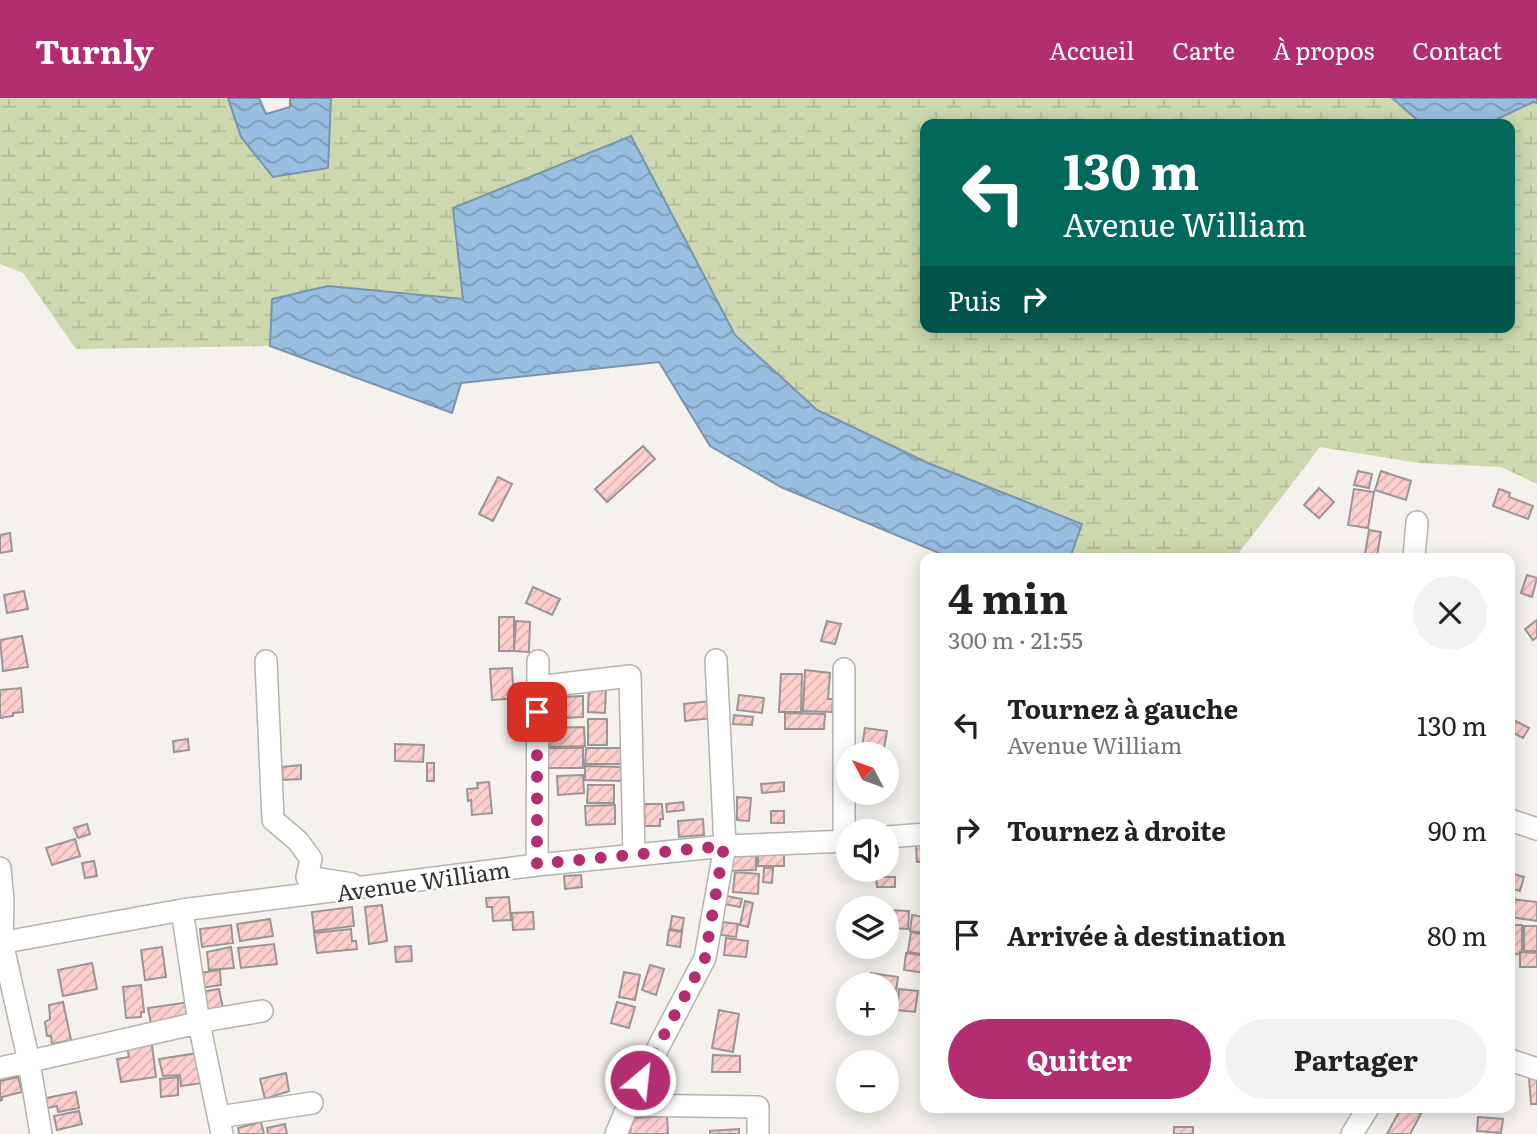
<!DOCTYPE html>
<html lang="fr">
<meta charset="utf-8">
<style>
body{margin:0;font-family:Literata,serif;background:#f2f2f2;color:#222;height:100vh;display:flex;flex-direction:column;font-size:26px;white-space:nowrap}
*{box-sizing:border-box;margin:0}
p{font-size:23px;color:#767676}
.icon{flex:none;width:38px;height:38px;fill:none;stroke:currentColor;stroke-width:2;stroke-linecap:round;stroke-linejoin:round}
.map{position:relative;flex:1;overflow:hidden}
.side{position:absolute;left:920px;top:455px;width:595px;height:560px;display:flex;flex-direction:column;background:#fff;border-radius:14px;box-shadow:0 4px 18px #0003}
.side>*{flex:none}
.top-card{position:absolute;left:920px;top:21px;width:595px;height:214px;border-radius:14px;box-shadow:0 4px 18px #0003;background:#00695c;color:#fff;overflow:hidden}
.needle{width:46px;rotate:311deg}
.buttons{position:absolute;left:836px;top:644px;display:grid;gap:14px}
.buttons a{display:grid;place-items:center;width:63px;height:63px;border-radius:50%;background:#fff;box-shadow:0 4px 18px #0003;font-size:35px}
.pin{position:absolute;display:grid;place-items:center;width:60px;height:60px;color:#fff;margin:-30px;border-radius:14px;box-shadow:0 4px 10px #0006}
.me{position:absolute;width:77px;margin:-38px;rotate:28deg;stroke-linejoin:round;filter:drop-shadow(0 0 5px #0008)}
.turn{display:flex;align-items:center;gap:24px;height:147px;padding:0 28px;font-size:32px}
.turn .icon{width:91px;height:91px;stroke-width:2.5}
.turn b{display:block;font-size:49px;line-height:60px}
.then{display:flex;align-items:center;height:66px;padding:0 28px;background:#0003;gap:14px;font-size:26px}
.round{display:grid;place-items:center;flex:none;width:74px;height:74px;border-radius:37px;background:#f2f2f2}
.summary{display:flex;align-items:center;justify-content:space-between;height:119px;padding:0 28px}
h1{font-size:42px;font-weight:700;line-height:52px}
.button{display:flex;gap:14px;margin-top:auto;padding:14px 28px}
.button a{flex:1;height:80px;border-radius:42px;background:#b32d71;color:#fff;font-size:28px;font-weight:700;line-height:80px;text-align:center}
.button a+a{background:#f2f2f2;color:#222}
ul{padding:0;list-style:none}
li{display:flex;align-items:center;gap:21px;height:105px;padding:0 28px}
li div{flex:1}
li b{display:block;font-size:26px}
li em{font-style:normal}
header{display:flex;align-items:center;gap:42px;box-sizing:border-box;height:98px;padding:0 35px;background:#b32d71;color:#fff}
header strong{font-size:33px}
nav{display:flex;gap:38px;margin-inline-start:auto;font-size:24px}
.map>svg:first-child{display:block}
.wetland{fill:url(#wetland-marsh)}
.water{fill:url(#water-waves);stroke:#7a94ac;stroke-width:2}
.building{fill:url(#building-hatch);stroke:#9b9595;stroke-width:2}
.lines{fill:none;stroke-linecap:round;stroke-linejoin:round}
.minor-casing{stroke:#b6b3ae;stroke-width:24}
.minor{stroke:#fff;stroke-width:21}
.route{stroke:#b32d71;stroke-width:12;stroke-dasharray:0 21.6}
.labels{text-anchor:middle;dominant-baseline:central;stroke-width:5;stroke-linejoin:round;paint-order:stroke}
.street-label{font-size:23px;fill:#343230;stroke:#fff}
</style>
<header>
<strong>Turnly</strong>
<nav><a>Accueil</a><a>Carte</a><a>À propos</a><a>Contact</a></nav>
</header>
<div class="map">
<svg width="1537" height="1036" viewBox="0 0 1537 1036">
<defs>
<pattern id="wetland-marsh" width="20" height="14" patternUnits="userSpaceOnUse" patternTransform="scale(1.75)"><rect width="20" height="14" fill="#cdd8ae"/><path d="M1 5h8M5 5V1M11 12h8M15 12V8" fill="none" stroke="#b1ba96"/></pattern>
<pattern id="water-waves" width="16" height="10" patternUnits="userSpaceOnUse" patternTransform="scale(1.75)"><rect width="16" height="10" fill="#98bee1"/><path d="M0 5q4-4 8 0t8 0" fill="none" stroke="#7d9bb7"/></pattern>
<pattern id="building-hatch" width="6" height="6" patternUnits="userSpaceOnUse" patternTransform="scale(1.75)"><rect width="6" height="6" fill="#fdd0ce"/><path d="M-1 1l2-2M0 6l6-6M5 7l2-2" fill="none" stroke="#d9b3b1"/></pattern>
</defs>
<rect width="100%" height="100%" fill="#f5f2ed"/>
<!-- wetland -->
<path class="wetland" d="M0,0H228L241,39L328,69L331,0H1391L1422,26H926V229H1510V26H1479H1487L1534,4L1537,5V386L1501,369L1418,365L1320,349L1235,460H1070L1082,426L928,365L817,312L735,237L631,39L463,202L328,188L272,201L270,248L76,251L23,175L0,166Z"/>
<!-- water -->
<path class="water" d="M228,0H259L266,16L290,9V0H331L328,70L273,79L241,39Z
M1392,0H1537V5L1533,4L1487,26H1422Z
M631,38L735,237L817,312L928,365L1082,426L1070,460H951L781,389L710,348L659,264L461,285L452,315L270,248L272,201L328,188L463,201L453,110Z"/>
<!-- building -->
<path class="building" d="M643,348L655,361L607,404L595,391Z
M1358,373L1372,376L1369,390L1354,387Z
M1381,373L1411,383L1406,402L1375,392Z
M498,379L512,386L493,423L479,416Z
M1319,390L1334,404L1319,420L1304,407Z
M1354,391L1374,394L1368,430L1348,427Z
M1499,391L1510,395L1509,399L1533,408L1528,421L1493,408Z
M1369,432L1381,434L1377,458L1365,456Z
M10,435L12,453L0,455V437Z
M1527,477L1537,480L1532,499L1521,495Z
M533,489L560,501L552,517L526,505Z
M24,493L28,511L7,515L4,497Z
M499,519H514V553H499Z
M1537,522V539L1533,542L1525,531Z
M516,523L530,524L529,554L514,553Z
M827,523L841,526L835,546L821,543Z
M22,538L28,569L3,573L0,542Z
M512,570L513,586H519L520,600L492,602L490,571Z
M805,572L830,575L828,601H833L832,614L803,613Z
M781,576H802L801,614H779Z
M589,588H606L605,615L588,614Z
M21,590L23,614L13,615V618L0,620V592Z
M739,597L764,600L762,615L737,612Z
M583,598V619L564,620V599Z
M710,603L712,620L685,623L684,606Z
M785,615L825,616L824,631H785Z
M734,617L753,619L752,627L733,626Z
M588,621H607V647H588Z
M1512,621L1529,630L1523,640L1510,633Z
M584,629L585,648L547,649V630Z
M865,630L887,633L883,656L866,653V650L862,649Z
M188,641L189,652L174,654L173,643Z
M395,646L424,647L423,664L395,663Z
M544,650H583V670H544Z
M586,650H621V666H585Z
M427,665H434V683H427Z
M301,667V681L283,682L282,669Z
M585,668L622,669V683L585,682Z
M583,677L584,695L558,697L557,678Z
M489,684L492,715L472,717L471,702L468,703L467,691L478,690L477,685Z
M784,684V693L762,695L761,686Z
M588,687H614V705H587Z
M737,699L751,700L749,723L737,722Z
M683,704L684,712L667,714L666,706Z
M644,706H662L663,721H660V728H645Z
M615,707V726L586,727L585,708Z
M771,713H784V725H771Z
M703,721L704,737L679,739L678,723Z
M87,726L90,736L78,740L74,730Z
M75,741L80,758L52,767L46,750Z
M926,746V764H917L916,747Z
M756,756V772L729,773V757Z
M758,756H784V768H758Z
M94,763L97,778L85,780L82,765Z
M764,770H773L772,785L763,784Z
M735,774L759,776L758,796L733,794Z
M1510,775L1524,779L1520,793L1510,790Z
M581,777L582,789L565,791L564,778Z
M876,779H895V789H877Z
M726,798L742,801L740,809L724,806Z
M509,799L511,822L493,823L492,809H487L486,800Z
M1510,801L1537,804V823L1510,819Z
M745,803L753,805L748,829L740,827Z
M382,807L387,843L369,846L365,809Z
M352,809L354,828L314,833L312,814Z
M887,812L909,813L908,831L889,830L887,834Z
M533,814L534,831L513,832L512,815Z
M912,817L926,819V835L910,833Z
M672,818L684,820L682,833L670,831Z
M270,821L273,838L240,843L237,826Z
M723,824L738,826L736,839L721,837Z
M231,827L233,845L202,849L200,831Z
M1510,827H1522V854L1520,856H1510Z
M1524,828H1537V853H1524Z
M351,831L352,843H356L357,851L317,855L314,835Z
M669,832L682,834L680,849L667,847Z
M911,834L926,837V857L908,854Z
M726,840L748,843L746,859L724,857Z
M274,846L277,866L241,870L238,850Z
M411,848L412,863L396,864L395,849Z
M162,849L166,879L145,882L141,852Z
M231,849L234,870L209,872L207,854Z
M1520,854L1537,855V869H1520Z
M906,855L926,858V875L904,872Z
M92,865L97,891L63,898L58,872Z
M650,867L664,871L656,897L642,892Z
M220,872L221,887L200,890L199,875Z
M624,874L640,877L635,902L619,899Z
M871,875L898,879L894,907H890L889,912H887V887H869Z
M141,887L144,914H141V919L126,920L123,889Z
M219,891L223,911L205,914L201,894Z
M899,891L918,893L915,914L897,912Z
M63,904L71,942L52,946L51,938H47L45,924L50,921L49,907Z
M190,904L192,922L151,926L148,910Z
M617,904L635,909L629,930L611,925Z
M719,912L739,916L733,954L712,950Z
M151,940L156,979L121,984L117,961L129,959L127,949Z
M198,955L202,985L181,988L180,977L163,978L159,961Z
M713,957L740,958V974H712Z
M286,975L289,993L265,1001L260,981Z
M18,979L22,994L2,999V1002L0,1003V983Z
M178,979V997L161,999L160,981Z
M1529,980H1537V1006H1531Z
M76,994L79,1010L58,1014L57,1008L47,1010L46,1000Z
M1401,1010H1409L1421,1016L1410,1036H1387Z
M79,1013L82,1026L57,1032L54,1018Z
M667,1018L668,1036H630L632,1020Z
M1478,1019L1503,1021L1501,1035L1477,1033Z
M261,1024L264,1036H239L238,1030Z
M285,1026L287,1036H268L267,1030Z
M1174,1029H1193V1036H1174Z
M739,1031V1036H710V1033Z"/>
<g class="lines">
<!-- minor casing -->
<g class="minor-casing">
<path id="minor" d="M1414,460L1417,424
M266,563L273,722L298,743L311,761L307,779L352,786
M844,571V743
M537,589L630,578L634,756
M1510,722L1537,731
M887,739L926,736
M537,767L538,563
M0,770L3,803L2,844L29,964L41,1036
M182,812L199,925L222,1036
M0,845L182,812L537,767L725,748L849,743
M1510,962L1537,971
M0,970L215,921L262,913
M628,1007L758,1009V1036
M219,1019L312,1005
M616,1036L628,1007L705,860L725,748L716,562
M1352,1036L1368,1010"/>
</g>
<!-- minor -->
<use href="#minor" class="minor"/>
</g>
<g class="lines">
<!-- route -->
<path class="route" d="M537,614V766L724,748L705,860L640,982"/>
</g>
<g class="labels">
<!-- street labels -->
<g class="street-label">
<text transform="translate(423 782) rotate(-8)">Avenue William</text>
</g>
</g>
</svg>
<div class="buttons">
<a><svg class="needle" viewBox="-14 -14 28 28"><path d="M0-13l5 13h-10z" fill="#e53935"/><path d="M0 13l5-13h-10z" fill="#767676"/></svg></a>
<a><svg class="icon" aria-label="sound" viewBox="0 0 24 24"><path d="M4 9h4l5-4v14l-5-4H4zM17 9q2 3 0 6"/></svg></a>
<a><svg class="icon" aria-label="layers" viewBox="0 0 24 24"><path d="M12 4l9 5-9 5-9-5zM3 14l9 5 9-5"/></svg></a>
<a>+</a>
<a>−</a>
</div>
<div class="pin" style="left:537px;top:614px;background:#d93025"><svg class="icon" aria-label="arrive" viewBox="0 0 24 24"><path d="M6 21V4h12l-3 4 3 4H6"/></svg></div>
<svg class="me" style="left:640px;top:982px" viewBox="-20 -20 40 40"><circle r="17" fill="#b32d71" stroke="#fff" stroke-width="3"/><path d="M0-11L8 9 0 5-8 9z" fill="#fff"/></svg>
<div class="top-card">
<div class="turn"><svg class="icon" aria-label="left" viewBox="0 0 24 24"><path d="M17 20v-9H6M10 6l-5 5 5 5"/></svg><div><b>130 m</b>Avenue William</div></div>
<div class="then">Puis<svg class="icon" aria-label="right" viewBox="0 0 24 24"><path d="M7 20v-9h11M14 6l5 5-5 5"/></svg></div>
</div>
<section class="side">
<div class="summary"><div><h1>4 min</h1><p>300 m · 21:55</p></div><a class="round"><svg class="icon" aria-label="close" viewBox="0 0 24 24"><path d="M6 6l12 12M18 6L6 18"/></svg></a></div>
<ul>
<li><svg class="icon" aria-label="left" viewBox="0 0 24 24"><path d="M17 20v-9H6M10 6l-5 5 5 5"/></svg><div><b>Tournez à gauche</b><p>Avenue William</p></div><em>130 m</em></li>
<li><svg class="icon" aria-label="right" viewBox="0 0 24 24"><path d="M7 20v-9h11M14 6l5 5-5 5"/></svg><div><b>Tournez à droite</b></div><em>90 m</em></li>
<li><svg class="icon" aria-label="arrive" viewBox="0 0 24 24"><path d="M6 21V4h12l-3 4 3 4H6"/></svg><div><b>Arrivée à destination</b></div><em>80 m</em></li>
</ul>
<div class="button"><a>Quitter</a><a>Partager</a></div>
</section>
</div>
